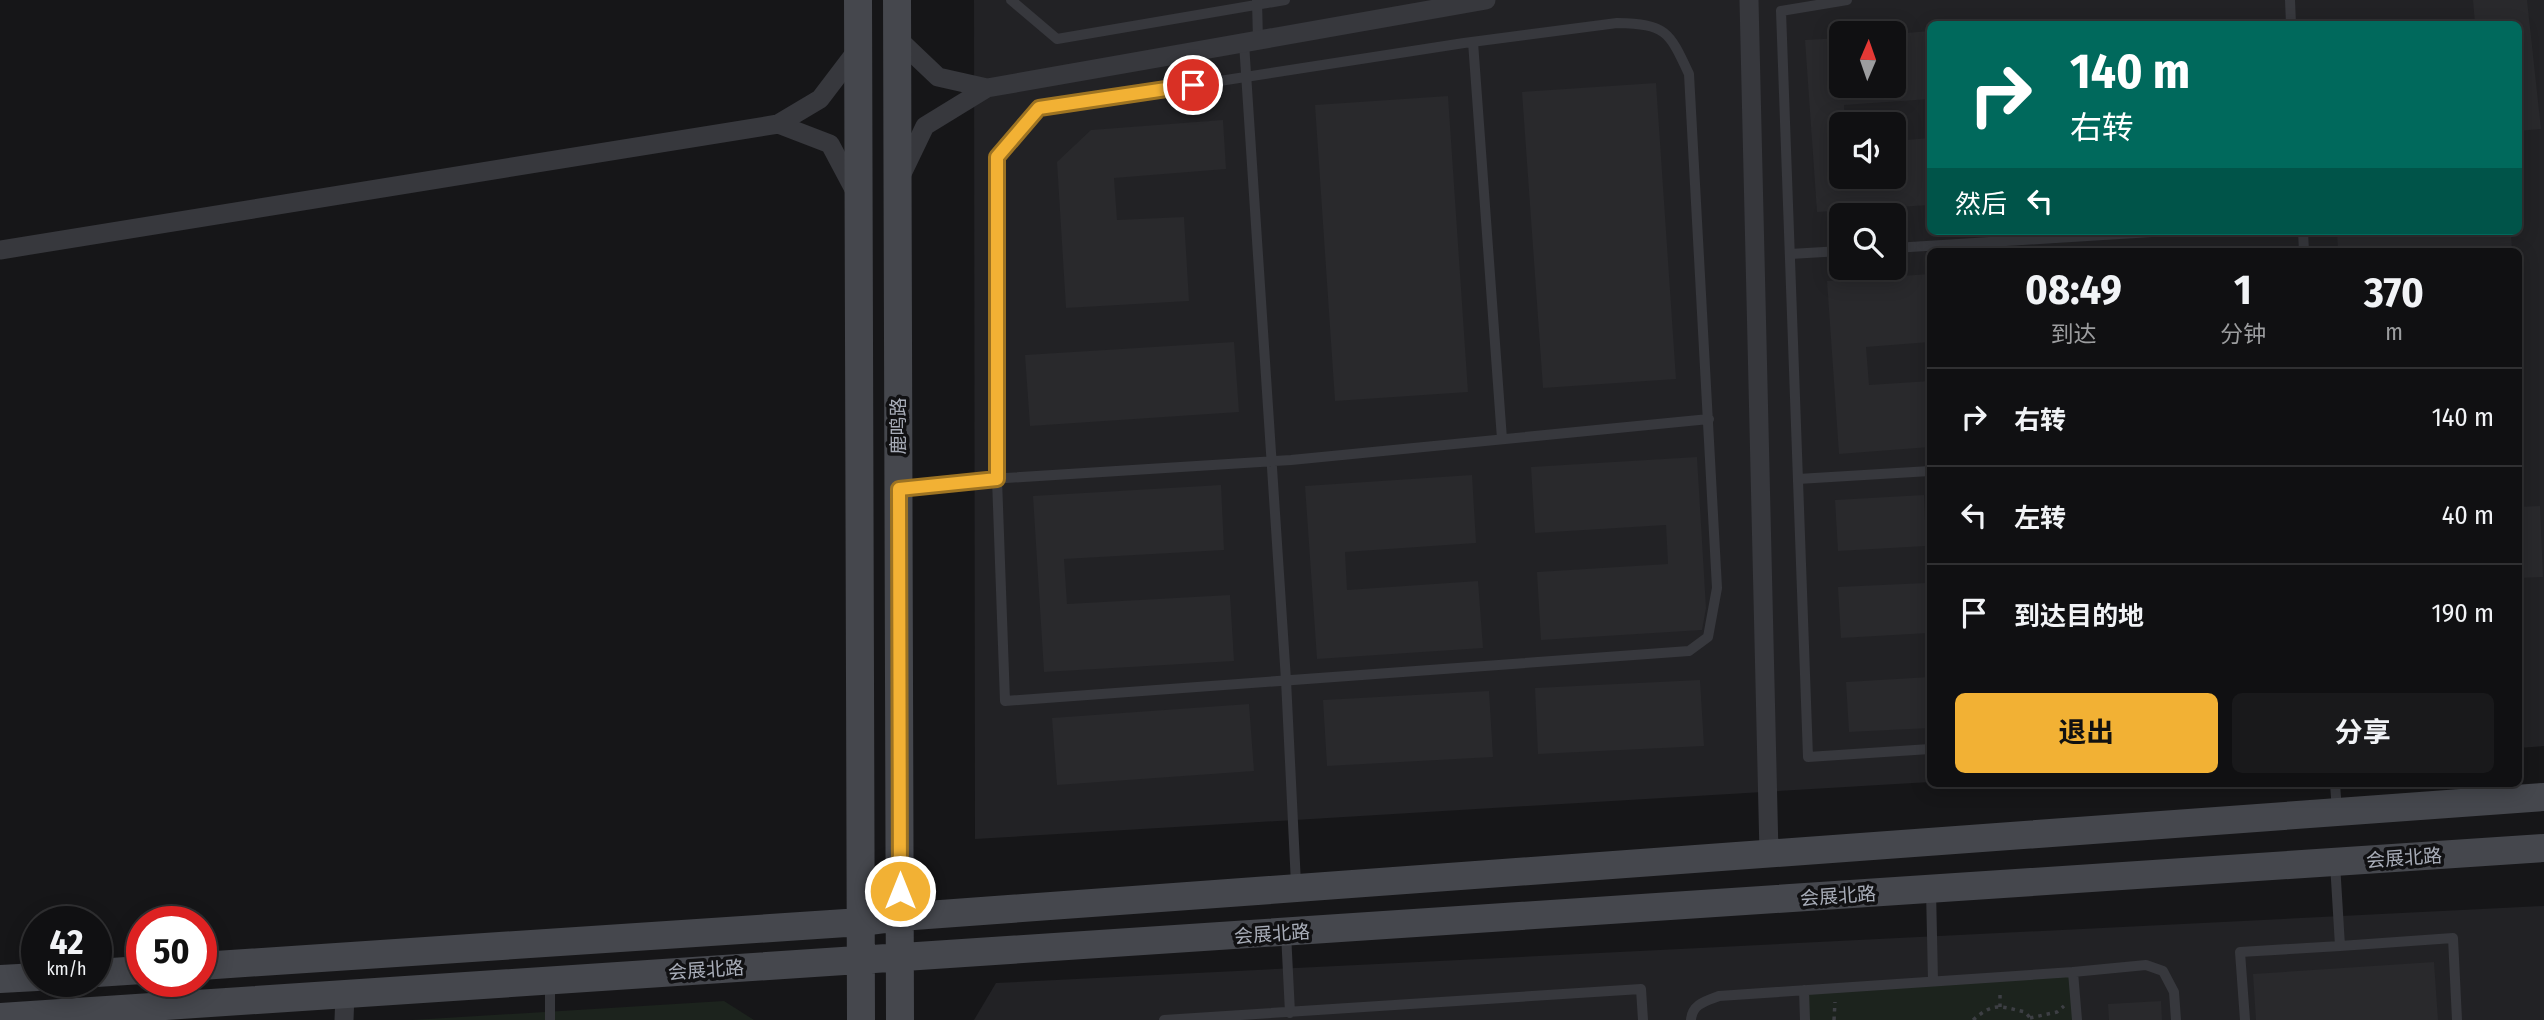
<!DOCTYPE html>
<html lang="zh">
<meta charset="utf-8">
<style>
body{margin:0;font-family:"Fira Sans Condensed","Noto Sans SC",sans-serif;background:#19191b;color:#f1f3f6;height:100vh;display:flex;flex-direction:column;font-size:26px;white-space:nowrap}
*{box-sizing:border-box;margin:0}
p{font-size:23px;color:#9c9d9f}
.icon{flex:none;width:38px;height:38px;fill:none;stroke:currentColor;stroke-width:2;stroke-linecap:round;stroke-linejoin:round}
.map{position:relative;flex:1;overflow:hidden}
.panel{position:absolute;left:1927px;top:248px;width:595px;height:539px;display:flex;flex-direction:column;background:#101012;border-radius:10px;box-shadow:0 4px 18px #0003,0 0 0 2px #303032}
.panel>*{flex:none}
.top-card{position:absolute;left:1927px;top:21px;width:595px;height:214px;border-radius:10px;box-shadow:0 4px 18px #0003,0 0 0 2px #303032;background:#00695c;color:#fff;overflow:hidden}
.needle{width:46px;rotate:2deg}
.controls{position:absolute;left:1829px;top:21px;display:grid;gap:14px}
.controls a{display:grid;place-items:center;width:77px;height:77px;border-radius:10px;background:#101012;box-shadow:0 4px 18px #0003,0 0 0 2px #303032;font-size:35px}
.speed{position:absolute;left:21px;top:906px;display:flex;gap:14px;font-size:35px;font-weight:700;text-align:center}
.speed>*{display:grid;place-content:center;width:91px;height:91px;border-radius:50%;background:#101012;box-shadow:0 4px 18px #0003,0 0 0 2px #303032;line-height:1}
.speed small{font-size:18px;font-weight:400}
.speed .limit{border:10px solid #d22;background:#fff;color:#111}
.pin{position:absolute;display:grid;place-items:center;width:60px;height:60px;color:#fff;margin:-30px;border:4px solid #fff;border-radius:50%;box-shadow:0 2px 7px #0007}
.me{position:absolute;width:77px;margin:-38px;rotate:0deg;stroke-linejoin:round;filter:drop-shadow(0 0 5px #0008)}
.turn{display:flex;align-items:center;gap:24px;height:147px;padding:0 28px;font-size:32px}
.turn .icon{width:91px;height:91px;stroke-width:2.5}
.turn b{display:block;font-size:49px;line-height:60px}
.then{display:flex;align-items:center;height:66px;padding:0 28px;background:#0003;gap:14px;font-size:26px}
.eta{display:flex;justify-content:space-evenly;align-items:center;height:119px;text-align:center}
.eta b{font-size:42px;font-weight:700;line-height:49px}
.button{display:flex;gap:14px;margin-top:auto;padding:14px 28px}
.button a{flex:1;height:80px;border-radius:10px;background:#f2b134;color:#111;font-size:28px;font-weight:700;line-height:80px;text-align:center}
.button a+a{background:#19191b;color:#f1f3f6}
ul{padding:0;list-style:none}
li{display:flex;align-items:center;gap:21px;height:98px;padding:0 28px;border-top:2px solid #303032}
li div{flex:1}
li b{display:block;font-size:26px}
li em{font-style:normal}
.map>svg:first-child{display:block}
.built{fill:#222225;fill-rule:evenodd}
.green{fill:#1c231d}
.building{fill:#29292c}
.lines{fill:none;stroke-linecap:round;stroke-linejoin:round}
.path{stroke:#3d3f44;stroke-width:3.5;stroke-dasharray:3.5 5;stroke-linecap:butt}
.service{stroke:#37383d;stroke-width:10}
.minor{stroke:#37383d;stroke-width:19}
.secondary{stroke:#45474d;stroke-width:28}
.route-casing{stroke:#9d7322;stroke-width:18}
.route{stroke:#f2b134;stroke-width:12}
.labels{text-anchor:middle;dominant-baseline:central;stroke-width:7;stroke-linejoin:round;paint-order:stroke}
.street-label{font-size:19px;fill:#a8adb8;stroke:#111113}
</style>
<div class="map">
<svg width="2544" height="1020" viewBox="0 0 2544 1020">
<rect width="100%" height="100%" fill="#161618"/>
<!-- built -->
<path class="built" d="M974,0H2544V746L2518,748V252H1930V782L975,839ZM1930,24H2518V231H1930ZM1841,33H1894V86H1841ZM1841,124H1894V177H1841ZM1841,215H1894V268H1841Z
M2544,906V1020H974L996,983Z"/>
<!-- green -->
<path class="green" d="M2073,972L2077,1020H1805L1804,990Z
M724,1001L754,1020H412Z"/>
<!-- building -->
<path class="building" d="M2473,0H2527L2541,129L2518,131V24H2475Z
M1930,31V99L1844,105L1845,124H1841V177H1894V141L1930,138V205L1817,212L1805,40L1841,38V86H1894V34Z
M1656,83L1676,379L1543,388L1522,92Z
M1448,96L1468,392L1335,401L1315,105Z
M1223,120L1226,169L1114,178L1117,220L1184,217L1189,301L1066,308L1057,162L1091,130Z
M2337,231H2511L2512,252H2481L2480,247L2406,252H2338Z
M1930,274V342L1866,347L1869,385L1930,381V447L1839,454L1827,281Z
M1234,342L1239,412L1030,426L1025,355Z
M1697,457L1706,608L1702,630L1541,640L1537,572L1668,564L1666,525L1535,533L1531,467Z
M1472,475L1476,543L1345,552L1347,590L1478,581L1483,648L1317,659L1305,486Z
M1221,485L1224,550L1064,559L1067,604L1230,595L1234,661L1044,672L1033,496Z
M1924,495L1926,546L1838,551L1835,500Z
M2540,506L2543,577L2518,578V507Z
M1926,583L1929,633L1841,638L1838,587Z
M1930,677V728L1849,732L1846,682Z
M1700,680L1704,746L1538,754L1535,688Z
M1489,691L1493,757L1327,766L1323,700Z
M1249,704L1254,771L1057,785L1052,718Z
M2434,962L2438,1020H2256L2253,974Z
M2161,1001L2162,1020H2109L2108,1004Z"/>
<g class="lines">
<!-- path -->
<path class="path" d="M2000,1007V991
M2030,1018L2057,1012L2064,1006
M1834,1020L1835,1002
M1973,1020C1994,1002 1999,1006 2025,1012L2032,1020"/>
<!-- service -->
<path class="service" d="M1011,0L1057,39L1285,0
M1847,0L1781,11L1808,757L1930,749
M2290,0L2291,24
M1257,1L1258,40
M1617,23C1666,24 1669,31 1689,74L1717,588L1708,637L1689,651L1005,701L997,479V157L1039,109L1464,43Z
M1473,42L1502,439
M1244,43L1286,680L1296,884
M2303,231L2304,252
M1894,248L2168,231
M1790,254L1841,251
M1798,479L1930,471
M899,489L1006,478L1291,460L1709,419
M2335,784L2337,811
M1931,890L1933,981
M1286,933L1290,1013
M2340,946L2453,938L2457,1020
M2073,972L2146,965L2163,971L2174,992L2176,1020
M550,984V1020
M1804,990L1805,1020
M1164,1020L1641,989L1643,1020
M1691,1020C1692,1004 1706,1001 1719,996L2073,972L2077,1020
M2245,1020L2240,952L2340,946L2335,863"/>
<!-- minor -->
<path class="minor" d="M1749,0L1769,854
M897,38L938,77L987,88
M778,124L830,144L856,193
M900,178L925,126L987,88L1486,0
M0,250L778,124L820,99L858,49
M344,1020L345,994"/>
<!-- secondary -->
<path class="secondary" d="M858,0L861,1020
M897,0L900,1020
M201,966L861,922L900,917L2544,797
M96,973L142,970
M0,979L37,977
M0,1017L2544,848"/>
</g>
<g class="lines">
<!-- route casing -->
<g class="route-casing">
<path id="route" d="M900,891L899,489L997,479V157L1039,108L1193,85"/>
</g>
<!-- route -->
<use href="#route" class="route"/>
</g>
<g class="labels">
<!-- street labels -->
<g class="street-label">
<text transform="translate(898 426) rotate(-90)">鹿鸣路</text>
<text transform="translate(2404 858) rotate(-4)">会展北路</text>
<text transform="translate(1838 896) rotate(-4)">会展北路</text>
<text transform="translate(1272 934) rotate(-4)">会展北路</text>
<text transform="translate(706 970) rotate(-4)">会展北路</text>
</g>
</g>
</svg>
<div class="controls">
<a><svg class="needle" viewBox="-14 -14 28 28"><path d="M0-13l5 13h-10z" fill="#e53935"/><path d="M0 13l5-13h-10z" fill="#9c9d9f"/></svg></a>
<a><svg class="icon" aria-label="sound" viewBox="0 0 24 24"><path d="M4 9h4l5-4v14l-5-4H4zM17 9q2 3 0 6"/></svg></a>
<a><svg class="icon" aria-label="search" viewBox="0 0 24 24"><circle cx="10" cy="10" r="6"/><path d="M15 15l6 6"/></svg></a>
</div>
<div class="speed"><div>42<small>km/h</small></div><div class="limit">50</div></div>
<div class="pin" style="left:1193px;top:85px;background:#d93025"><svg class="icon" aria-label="arrive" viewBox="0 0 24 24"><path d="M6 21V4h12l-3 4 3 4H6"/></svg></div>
<svg class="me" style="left:900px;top:891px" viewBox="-20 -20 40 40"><circle r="17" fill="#f2b134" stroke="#fff" stroke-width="3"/><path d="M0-11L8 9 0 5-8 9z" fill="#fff"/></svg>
<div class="top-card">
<div class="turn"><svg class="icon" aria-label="right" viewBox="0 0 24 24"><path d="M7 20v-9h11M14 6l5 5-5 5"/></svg><div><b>140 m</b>右转</div></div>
<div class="then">然后<svg class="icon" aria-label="left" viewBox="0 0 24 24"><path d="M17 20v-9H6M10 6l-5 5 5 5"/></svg></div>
</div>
<section class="panel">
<div class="eta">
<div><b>08:49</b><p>到达</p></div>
<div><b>1</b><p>分钟</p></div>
<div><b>370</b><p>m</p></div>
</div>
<ul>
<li><svg class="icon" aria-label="right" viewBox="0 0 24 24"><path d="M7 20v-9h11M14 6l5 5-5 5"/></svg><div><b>右转</b></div><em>140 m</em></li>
<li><svg class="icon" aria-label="left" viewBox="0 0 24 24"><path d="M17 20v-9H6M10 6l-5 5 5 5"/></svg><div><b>左转</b></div><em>40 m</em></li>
<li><svg class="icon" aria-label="arrive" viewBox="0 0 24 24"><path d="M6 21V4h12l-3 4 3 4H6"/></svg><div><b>到达目的地</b></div><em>190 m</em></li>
</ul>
<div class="button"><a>退出</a><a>分享</a></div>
</section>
</div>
